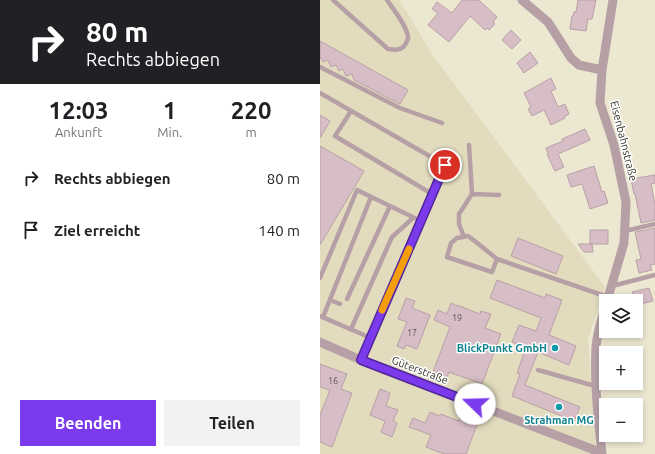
<!DOCTYPE html>
<html lang="de">
<meta charset="utf-8">
<style>
body{margin:0;font-family:Ubuntu,sans-serif;background:#f2f2f2;color:#202124;height:100vh;display:flex;flex-direction:column;font-size:15px;white-space:nowrap}
*{box-sizing:border-box;margin:0}
p{font-size:13px;color:#757577}
.icon{flex:none;width:22px;height:22px;fill:none;stroke:currentColor;stroke-width:2;stroke-linecap:round;stroke-linejoin:round}
.map{position:relative;flex:1;overflow:hidden}
.side{display:flex;flex-direction:column;background:#fff;width:320px}
.side>*{flex:none}
.banner{background:#202124;color:#fff;overflow:hidden}
.buttons{position:absolute;left:279px;top:294px;display:grid;gap:8px}
.buttons a{display:grid;place-items:center;width:44px;height:44px;border-radius:0px;background:#fff;box-shadow:0 2px 6px #0003;font-size:20px}
.pin{position:absolute;display:grid;place-items:center;width:34px;height:34px;color:#fff;margin:-17px;border:2px solid #fff;border-radius:50%;box-shadow:0 1px 4px #0007}
.me{position:absolute;width:44px;margin:-22px;rotate:291deg;stroke-linejoin:round;filter:drop-shadow(0 0 3px #0008)}
.turn{display:flex;align-items:center;gap:14px;height:84px;padding:0 20px;font-size:18px}
.turn .icon{width:52px;height:52px;stroke-width:2.5}
.turn b{display:block;font-size:28px;line-height:34px}
.eta{display:flex;justify-content:space-evenly;align-items:center;height:68px;text-align:center}
.eta b{font-size:24px;font-weight:700;line-height:28px}
.button{display:flex;gap:8px;margin-top:auto;padding:8px 20px}
.button a{flex:1;height:46px;border-radius:0px;background:#7c3aed;color:#fff;font-size:16px;font-weight:700;line-height:46px;text-align:center}
.button a+a{background:#f2f2f2;color:#202124}
ul{padding:0;list-style:none}
li{display:flex;align-items:center;gap:12px;height:52px;padding:0 20px}
li div{flex:1}
li b{display:block;font-size:15px}
li em{font-style:normal}
main{display:flex;flex:1;min-height:0}
.map>svg:first-child{display:block}
.built{fill:#e2dbbd}
.building{fill:#d7bdc5;stroke:#b9a0a7}
.lines{fill:none;stroke-linecap:round;stroke-linejoin:round}
.service{stroke:#b6a0a6;stroke-width:4.5}
.minor{stroke:#b6a0a6;stroke-width:9}
.route-casing{stroke:#51269a;stroke-width:10}
.route{stroke:#7c3aed;stroke-width:7}
.slow{stroke:#f59e0b;stroke-width:7}
.culture-dot{fill:#0f9aa8;stroke:#fff;stroke-width:1.5}
.labels{text-anchor:middle;dominant-baseline:central;stroke-width:3;stroke-linejoin:round;paint-order:stroke}
.number-label{font-size:9px;fill:#5e5652}
.street-label{font-size:11px;fill:#36342b;stroke:#fff}
.culture-label{font-size:11px;font-weight:bold;fill:#0d838f;stroke:#fff;text-anchor:end}
</style>
<main>
<section class="side">
<div class="banner">
<div class="turn"><svg class="icon" aria-label="right" viewBox="0 0 24 24"><path d="M7 20v-9h11M14 6l5 5-5 5"/></svg><div><b>80 m</b>Rechts abbiegen</div></div>
</div>
<div class="eta">
<div><b>12:03</b><p>Ankunft</p></div>
<div><b>1</b><p>Min.</p></div>
<div><b>220</b><p>m</p></div>
</div>
<ul>
<li><svg class="icon" aria-label="right" viewBox="0 0 24 24"><path d="M7 20v-9h11M14 6l5 5-5 5"/></svg><div><b>Rechts abbiegen</b></div><em>80 m</em></li>
<li><svg class="icon" aria-label="arrive" viewBox="0 0 24 24"><path d="M6 21V4h12l-3 4 3 4H6"/></svg><div><b>Ziel erreicht</b></div><em>140 m</em></li>
</ul>
<div class="button"><a>Beenden</a><a>Teilen</a></div>
</section>
<div class="map">
<svg width="335" height="454" viewBox="0 0 335 454">
<rect width="100%" height="100%" fill="#ece7d0"/>
<!-- built -->
<path class="built" d="M0,0H80V1L112,54L285,287L268,339L276,454H0Z"/>
<!-- building -->
<path class="building" d="M142,0H159L177,17L173,22L175,24L169,30L167,28L165,30L150,16L129,42L108,25L118,13L112,9L117,2L132,13Z
M258,0H276L272,19H268L266,31L250,29L252,16H253L254,12H256Z
M191,30L201,40L192,49L182,40Z
M0,41L88,90L80,104L34,80L32,74L26,76L23,69L19,71L16,65L11,67L8,60L3,62L0,57Z
M210,52L218,63L204,73L197,63Z
M231,78L236,89L231,91L238,107L245,104L249,114L244,117L245,118L231,125L224,110L212,116L208,109L211,107L204,93Z
M0,115L10,121L0,138Z
M265,129L270,140L238,154L244,167L235,171L227,154L228,153L226,148L243,141L242,139Z
M0,146L44,171L0,245Z
M274,166L282,192L284,191L288,203L270,209L262,184L251,187L247,175Z
M335,175V183L331,184L335,204V220L321,223L315,194H314L311,179Z
M335,228V264L330,265L332,270L319,273L316,260L321,259L315,232Z
M270,230H288V244H270Z
M198,238L243,256L236,274L191,256Z
M258,244H272L273,252H264Z
M177,280L225,298L226,294L242,300L229,335L256,346L249,365L218,352L205,385L260,407L254,421L192,396L200,374L197,373L206,348L192,342L199,325L216,331L221,318L170,298Z
M329,288L333,301L316,305V301H315L312,292Z
M86,298L95,301L92,308L110,315L97,349L86,345L84,349L77,346L87,322L78,319Z
M131,303L137,306V305L160,314L161,311L171,314L165,328L181,334L162,384L129,372L127,377L113,372L130,327L114,320L118,310L127,314Z
M0,364L27,374L21,389L32,393L12,447L0,442V415L10,390L0,387Z
M60,389L70,393L66,406L78,410L73,421L77,423L72,437L61,432L65,421L50,415Z
M110,412L120,416L121,414L139,421L141,415L158,422L146,454H124L106,447L111,435L89,427L93,418L105,423L106,420H107Z"/>
<g class="lines">
<!-- service -->
<path class="service" d="M13,0L68,49C74,50 81,51 85,45C86,43 87,41 88,39C89,28 73,9 67,0
M0,67L80,108L122,123
M0,93L125,165L41,360
M31,111L15,136L112,194
M152,194L179,195
M305,231L335,224
M144,237L139,224V214L152,194L149,145
M177,259L156,242L148,236L137,238L131,243L127,257L172,272L177,259L288,297
M0,278L37,190L101,221
M292,286L335,275
M27,299L70,206
M10,300L20,304
M0,316L51,338
M3,317L51,197
M31,329L72,237L93,218
M218,370L275,386"/>
<!-- minor -->
<path class="minor" d="M202,0L228,22L251,58L259,65L282,70
M287,301L304,243L306,202L294,145L280,103L282,70L293,0
M0,342L41,360L282,453
M282,454C278,418 274,383 276,347C277,333 282,318 286,305"/>
</g>
<g class="lines">
<!-- route casing -->
<g class="route-casing">
<path id="route" d="M125,165L41,360L155,404"/>
</g>
<!-- route -->
<use href="#route" class="route"/>
<!-- slow -->
<path class="slow" d="M62,310L89,249"/>
</g>
<!-- markers -->
<g class="culture-dot">
<circle cx="235" cy="348" r="4"/>
<circle cx="239" cy="407" r="4"/>
</g>
<g class="labels">
<!-- number labels -->
<g class="number-label">
<text x="137" y="318">19</text>
<text x="92" y="333">17</text>
<text x="13" y="381">16</text>
</g>
<!-- street labels -->
<g class="street-label">
<text transform="translate(304 141) rotate(76)">Eisenbahnstraße</text>
<text transform="translate(100 370) rotate(21)">Güterstraße</text>
</g>
<!-- culture labels -->
<g class="culture-label">
<text x="227" y="348">BlickPunkt GmbH</text>
<text x="239" y="420" text-anchor="middle">Strahman MG</text>
</g>
</g>
</svg>
<div class="buttons">
<a><svg class="icon" aria-label="layers" viewBox="0 0 24 24"><path d="M12 4l9 5-9 5-9-5zM3 14l9 5 9-5"/></svg></a>
<a>+</a>
<a>−</a>
</div>
<div class="pin" style="left:125px;top:165px;background:#d93025"><svg class="icon" aria-label="arrive" viewBox="0 0 24 24"><path d="M6 21V4h12l-3 4 3 4H6"/></svg></div>
<svg class="me" style="left:155px;top:404px" viewBox="-20 -20 40 40"><circle r="19" fill="#fff"/><path d="M0-13L10 11 0 6-10 11z" fill="#7c3aed"/></svg>
</div>
</main>
